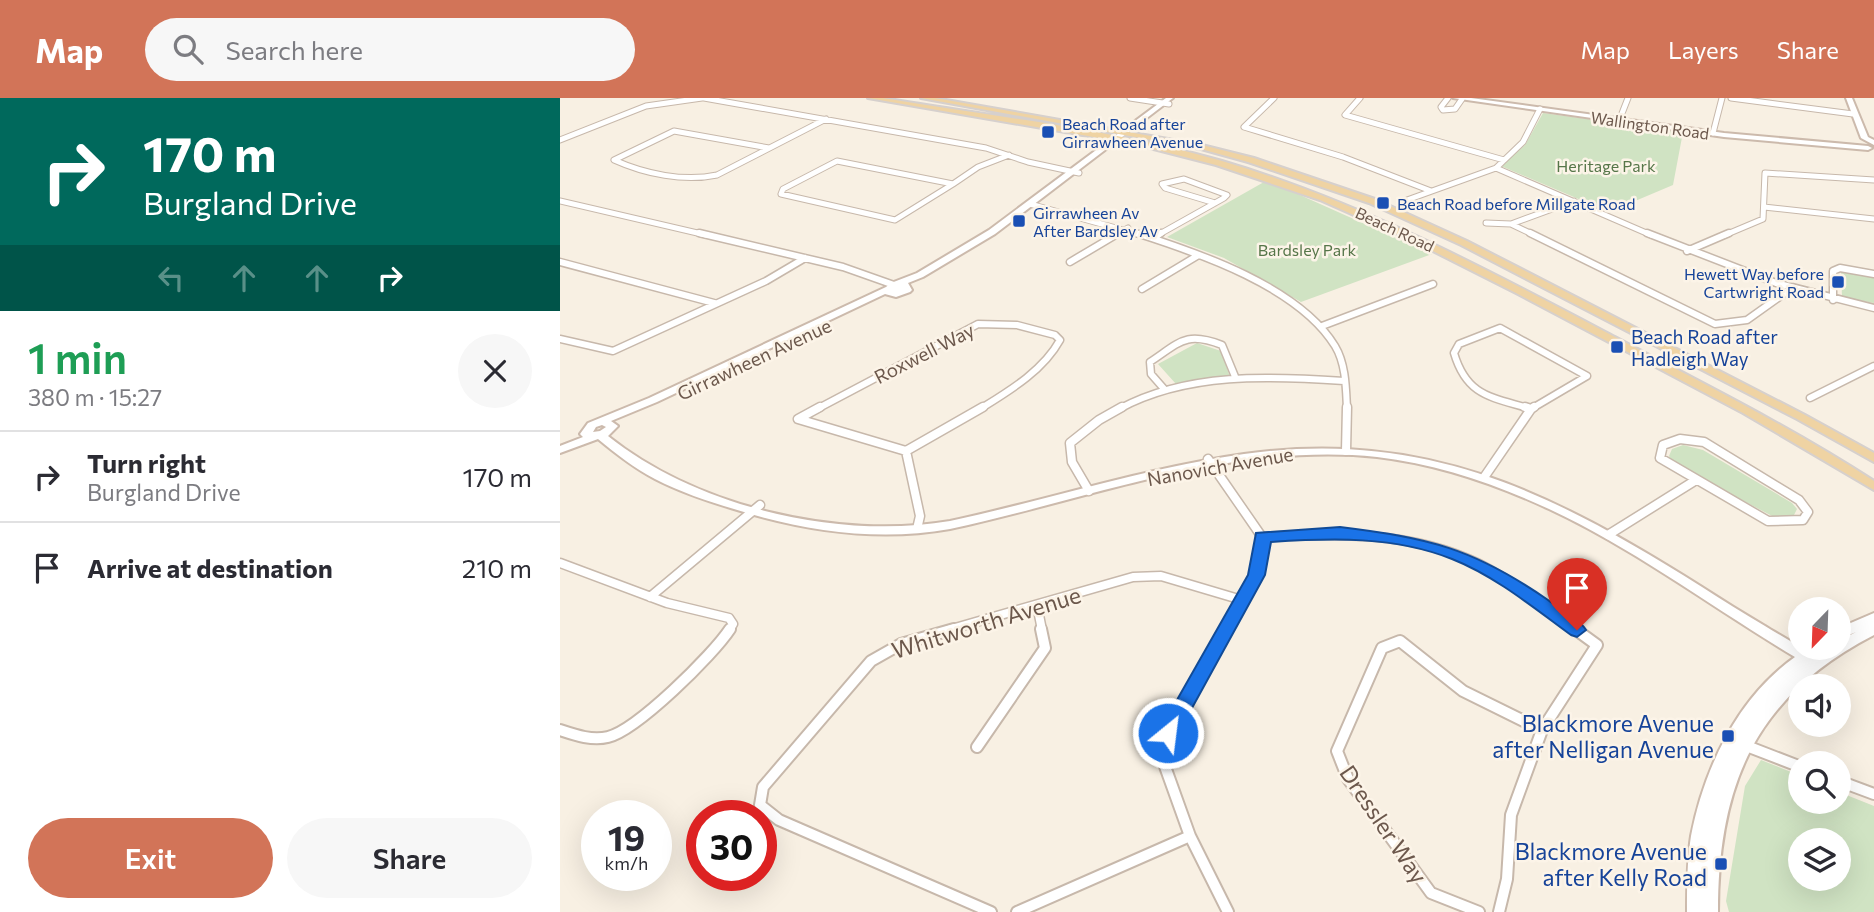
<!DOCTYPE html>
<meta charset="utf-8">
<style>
body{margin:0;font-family:Commissioner,sans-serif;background:#f7f7f7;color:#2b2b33;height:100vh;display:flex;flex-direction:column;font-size:26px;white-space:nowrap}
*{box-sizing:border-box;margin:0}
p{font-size:23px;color:#7c7c81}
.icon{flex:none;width:38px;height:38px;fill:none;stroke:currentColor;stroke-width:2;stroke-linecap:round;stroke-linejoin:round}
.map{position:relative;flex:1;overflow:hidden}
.panel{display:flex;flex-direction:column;background:#fff;width:560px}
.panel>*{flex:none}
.hud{background:#00695c;color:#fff;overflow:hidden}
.needle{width:46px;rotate:203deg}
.buttons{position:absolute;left:1228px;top:499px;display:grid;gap:14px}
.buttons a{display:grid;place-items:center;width:63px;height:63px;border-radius:50%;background:#fff;box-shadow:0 7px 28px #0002;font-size:35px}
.speed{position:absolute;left:21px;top:702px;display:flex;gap:14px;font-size:35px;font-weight:700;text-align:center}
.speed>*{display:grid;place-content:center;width:91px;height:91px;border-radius:50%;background:#fff;box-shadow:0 7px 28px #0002;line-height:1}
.speed small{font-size:18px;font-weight:400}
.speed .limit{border:10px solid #d22;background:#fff;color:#111}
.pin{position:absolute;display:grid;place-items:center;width:60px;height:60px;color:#fff;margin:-72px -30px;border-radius:50% 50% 50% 0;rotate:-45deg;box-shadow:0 0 7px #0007}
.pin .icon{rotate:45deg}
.me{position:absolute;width:77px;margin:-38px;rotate:29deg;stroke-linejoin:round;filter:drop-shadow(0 0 5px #0008)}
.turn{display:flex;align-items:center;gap:24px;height:147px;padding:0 28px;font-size:32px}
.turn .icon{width:91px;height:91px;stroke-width:2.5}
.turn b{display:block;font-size:49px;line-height:60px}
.lanes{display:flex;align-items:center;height:66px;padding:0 28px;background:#0003;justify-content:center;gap:35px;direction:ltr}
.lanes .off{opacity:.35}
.round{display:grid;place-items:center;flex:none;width:74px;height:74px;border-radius:37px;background:#f7f7f7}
.summary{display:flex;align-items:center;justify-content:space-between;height:119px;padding:0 28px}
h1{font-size:42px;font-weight:600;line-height:52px;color:#1e9e55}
.cta{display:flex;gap:14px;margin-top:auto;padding:14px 28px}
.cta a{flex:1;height:80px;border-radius:42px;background:#d27458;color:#fff;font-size:28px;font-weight:600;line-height:80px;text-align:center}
.cta a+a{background:#f7f7f7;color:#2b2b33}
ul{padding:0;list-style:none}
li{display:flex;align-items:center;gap:21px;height:91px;padding:0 28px;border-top:2px solid #e1e1e2}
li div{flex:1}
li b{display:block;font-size:26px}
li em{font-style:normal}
header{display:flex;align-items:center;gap:42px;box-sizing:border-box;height:98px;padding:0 35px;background:#d27458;color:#fff}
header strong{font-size:33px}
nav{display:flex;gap:38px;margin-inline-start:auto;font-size:24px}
.search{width:490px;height:63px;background:#f7f7f7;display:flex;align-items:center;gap:18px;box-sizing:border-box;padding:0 24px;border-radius:38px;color:#7c7c81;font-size:26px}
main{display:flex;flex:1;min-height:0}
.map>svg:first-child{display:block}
.green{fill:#d0e3c3;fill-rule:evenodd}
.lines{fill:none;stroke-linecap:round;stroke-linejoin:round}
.street-far3-casing{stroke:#c7b8ab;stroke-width:7}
.street-far2-casing{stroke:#c7b8ab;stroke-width:9}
.street-far1-casing{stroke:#c7b8ab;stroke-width:11}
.street-casing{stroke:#c7b8ab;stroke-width:14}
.secondary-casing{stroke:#ccbaac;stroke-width:4}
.primary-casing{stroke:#d6d0cd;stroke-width:4}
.street-far3{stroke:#fff;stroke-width:5}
.street-far2{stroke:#fff;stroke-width:6}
.street-far1{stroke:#fff;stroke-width:8}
.street{stroke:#fff;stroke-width:10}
.secondary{fill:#fff;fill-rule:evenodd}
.primary{fill:#efd3a3;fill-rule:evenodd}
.route{fill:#1a73e8;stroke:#114b97;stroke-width:2}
.transit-dot{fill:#1a4fb4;stroke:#fcf4e8;stroke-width:2.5}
.labels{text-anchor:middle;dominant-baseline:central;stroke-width:5;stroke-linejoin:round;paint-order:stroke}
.far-transit-label{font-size:16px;fill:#164399;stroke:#fcf4e8;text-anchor:start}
.far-street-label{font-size:16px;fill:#6c584c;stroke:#fcf4e8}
.far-park-label{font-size:16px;fill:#567649;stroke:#fcf4e8}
.transit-label{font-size:19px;fill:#164399;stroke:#fcf4e8;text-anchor:start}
.street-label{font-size:19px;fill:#6c584c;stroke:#fcf4e8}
.near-street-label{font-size:23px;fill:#6c584c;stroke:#fcf4e8}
.near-transit-label{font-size:23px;fill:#164399;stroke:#fcf4e8;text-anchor:end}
</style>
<header>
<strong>Map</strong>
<div class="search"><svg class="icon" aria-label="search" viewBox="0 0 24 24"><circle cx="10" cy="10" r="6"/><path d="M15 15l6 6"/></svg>Search here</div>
<nav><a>Map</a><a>Layers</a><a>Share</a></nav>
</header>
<main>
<section class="panel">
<div class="hud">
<div class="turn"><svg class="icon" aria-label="right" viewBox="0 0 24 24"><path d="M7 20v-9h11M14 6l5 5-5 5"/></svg><div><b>170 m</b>Burgland Drive</div></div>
<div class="lanes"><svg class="icon off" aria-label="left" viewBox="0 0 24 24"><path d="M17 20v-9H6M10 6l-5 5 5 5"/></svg><svg class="icon off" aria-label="ahead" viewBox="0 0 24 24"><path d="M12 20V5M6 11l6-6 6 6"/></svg><svg class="icon off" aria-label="ahead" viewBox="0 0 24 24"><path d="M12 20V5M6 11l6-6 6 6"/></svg><svg class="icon" aria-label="right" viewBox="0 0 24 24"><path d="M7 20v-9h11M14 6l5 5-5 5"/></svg></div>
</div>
<div class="summary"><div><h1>1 min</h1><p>380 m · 15:27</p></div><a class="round"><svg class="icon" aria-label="close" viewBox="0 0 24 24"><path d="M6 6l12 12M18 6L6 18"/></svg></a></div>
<ul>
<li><svg class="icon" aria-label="right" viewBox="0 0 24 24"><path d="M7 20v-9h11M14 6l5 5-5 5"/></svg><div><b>Turn right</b><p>Burgland Drive</p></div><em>170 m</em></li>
<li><svg class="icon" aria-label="arrive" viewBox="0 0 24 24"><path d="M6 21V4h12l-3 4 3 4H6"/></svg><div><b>Arrive at destination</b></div><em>210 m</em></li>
</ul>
<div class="cta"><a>Exit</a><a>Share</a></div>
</section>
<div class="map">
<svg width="1314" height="814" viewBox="0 0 1314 814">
<rect width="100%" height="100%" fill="#f8f0e3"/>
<!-- green -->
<path class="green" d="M983,15L1123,34L1113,87L1049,114L941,68L965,47Z
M704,84L731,93L872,156L741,204L664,160L607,139Z
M1281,174L1314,179V205L1282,199Z
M637,245L661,253L670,279L616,286L598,266Z
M1123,347L1143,352L1232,405L1237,411L1234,417L1225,420L1214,419L1114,366L1109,358L1112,351Z
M1201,662L1241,678V704H1279V694L1314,708V814H1169L1166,803L1185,688ZM1279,742V780H1241V742Z"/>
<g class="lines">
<!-- street-far3 casing -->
<g class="street-far3-casing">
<path id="street-far3" d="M144,0L426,50L468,64L519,75
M570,0L609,6
M714,0L684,29L783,59L871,93
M800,0L785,17L944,62
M888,0L881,9L883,12L895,11L902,1
M1171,0L1293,16
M1059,23L1068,0
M1153,35L1162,0
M0,42L86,8L142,0
M209,50L114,33L54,62C85,76 124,84 157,77L266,21
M277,63L393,86L335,122L221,96L223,91Z
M936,70L1091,137
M393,86L418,69L449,57
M847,102L936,70L963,44L980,11
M0,103L146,137
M470,106L581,137
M1204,109L1314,121
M926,125L951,126
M556,137L568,130
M598,137L664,100L667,97L624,81L602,86L605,90L655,105
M974,137L951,126L1014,103
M1165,137L1203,121L1205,75L1314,82"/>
</g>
<!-- street-far2 casing -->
<g class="street-far2-casing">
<path id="street-far2" d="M139,135L283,169L334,187
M576,135C639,155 739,189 775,248C786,266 786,291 787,311
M970,135L1155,226L1187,222L1232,190
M1087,135L1216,185L1314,210
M595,139L601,135
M1127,153L1169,135
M0,164L154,205
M510,164L559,135
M582,191L637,158
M1273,202V173L1280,170L1314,176
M762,228L873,186
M0,241L53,253L206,183L245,160
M605,292L591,276L590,264C620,244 626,233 662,247L676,281
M1250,300L1314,268
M257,311L418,226L457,227L495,237L500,242C483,273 449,293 420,311
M559,311C627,274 710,278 784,283
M971,311C932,299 907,299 894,255L899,246L940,230L1027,278L971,311"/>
</g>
<!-- street-far1 casing -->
<g class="street-far1-casing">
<path id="street-far1" d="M260,309L238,321L346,353
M965,309L971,311
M971,311L974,309
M1120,341L1144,344L1239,402L1248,414L1243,422L1208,423L1100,360L1103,347Z
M346,353L360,418L357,431
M346,353L423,309
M786,353L787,309
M648,361L702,439V463L664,532
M925,378L971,311
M529,393L512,364L510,345L539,322L562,309
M1048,437L1136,382
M702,439C775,435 852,433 919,466C954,484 986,509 1017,532
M0,465L107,505L169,520L173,526L169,532
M90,499L200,407
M477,507L482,532
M388,532L573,479L601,478L682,502"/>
</g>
<!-- street casing -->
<g class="street-casing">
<path id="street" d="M394,531L341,546L311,563L203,689L200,707L219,722L431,814
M665,531L608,636L602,660L630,738L668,814
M0,632C15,637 32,643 48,639C77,632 153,557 170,531
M1184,647L1241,669
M417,649L485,550L481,531
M1279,683L1314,696
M457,814L630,738
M919,814L871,795L788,681L777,653L822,550L840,543L903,593L982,632
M939,814L947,781L951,717L982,632L1037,547L1015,531"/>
</g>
<!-- secondary casing -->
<g class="secondary-casing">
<path id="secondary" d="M606,0H613L435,136L363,179L348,185L352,192L350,194L336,199L325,196L97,304L51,323L58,328L48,338C137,409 278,442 390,423C488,402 584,370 684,356C867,331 991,394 1142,489C1162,502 1183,515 1205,528C1216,535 1230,542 1241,550L1245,551L1247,550H1264L1258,556L1268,550H1279V543L1296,534L1279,541V530L1314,515V537C1196,598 1158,685 1158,814H1127C1127,789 1127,763 1131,738C1144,671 1177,600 1235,559C1153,510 1075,451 989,411C935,386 877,366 817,359C671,344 530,401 390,431C317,444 244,433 174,411C147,403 120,394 95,381C74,370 56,356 38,341L0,355V348L23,339L20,336L28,325L89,300L326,189L331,185L357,175L429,132ZM42,327L46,329L40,333L33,334L36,329Z
M893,0H911L1164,35L1308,48L1312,50L1308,52L1164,39Z
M1286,0H1292L1308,39L1314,42V47L1301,40Z"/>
</g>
<!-- primary casing -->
<g class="primary-casing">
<path id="primary" d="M308,0H323C437,19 551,31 662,63C801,104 928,172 1055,239C1142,285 1231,329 1314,383V392L1183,315L956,195L859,146L760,102L656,67L574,46Z
M361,0H375L642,47L694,60L815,101L907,143L1245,317L1314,355V364L1237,321L901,147L809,105L688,64L641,51Z"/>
</g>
<!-- street-far3 -->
<use href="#street-far3" class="street-far3"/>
<!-- street-far2 -->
<use href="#street-far2" class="street-far2"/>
<!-- street-far1 -->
<use href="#street-far1" class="street-far1"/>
<!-- street -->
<use href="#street" class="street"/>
<!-- secondary -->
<use href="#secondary" class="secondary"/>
<!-- primary -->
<use href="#primary" class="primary"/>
</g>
<!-- route -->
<path class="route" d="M780,429C869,440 913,450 988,502C999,511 1019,520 1026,532L1017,539L1011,537C974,510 935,478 892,461C834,438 772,440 711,444L705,477L615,641H601L598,635L601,630L688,477L696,435Z"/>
<!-- markers -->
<g class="transit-dot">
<rect x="481" y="27" width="14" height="14" rx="3.5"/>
<rect x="816" y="98" width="14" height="14" rx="3.5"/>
<rect x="452" y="116" width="14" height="14" rx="3.5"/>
<rect x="1271" y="177" width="14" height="14" rx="3.5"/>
<rect x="1050" y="242" width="14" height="14" rx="3.5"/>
<rect x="1161" y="631" width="14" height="14" rx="3.5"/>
<rect x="1154" y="759" width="14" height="14" rx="3.5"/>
</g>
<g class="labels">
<!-- far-transit labels -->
<g class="far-transit-label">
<text x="502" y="25">Beach Road after<tspan x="502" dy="18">Girrawheen Avenue</tspan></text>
<text x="837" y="105">Beach Road before Millgate Road</text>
<text x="473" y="114">Girrawheen Av<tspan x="473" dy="18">After Bardsley Av</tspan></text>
<text x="1264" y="175" text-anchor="end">Hewett Way before<tspan x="1264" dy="18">Cartwright Road</tspan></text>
</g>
<!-- far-street labels -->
<g class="far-street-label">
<text transform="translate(1090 27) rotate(8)">Wallington Road</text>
<text transform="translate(835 131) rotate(25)">Beach Road</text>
</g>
<!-- far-park labels -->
<g class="far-park-label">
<text x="1046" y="67">Heritage Park</text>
<text x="747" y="151">Bardsley Park</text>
</g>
<!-- transit labels -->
<g class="transit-label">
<text x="1071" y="238">Beach Road after<tspan x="1071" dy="22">Hadleigh Way</tspan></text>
</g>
<!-- street labels -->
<g class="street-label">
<text transform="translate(364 255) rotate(-27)">Roxwell Way</text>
<text transform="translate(194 261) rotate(-25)">Girrawheen Avenue</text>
<text transform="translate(660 368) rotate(-10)">Nanovich Avenue</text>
</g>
<!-- near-street labels -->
<g class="near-street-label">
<text transform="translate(426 524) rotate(-17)">Whitworth Avenue</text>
<text transform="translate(824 726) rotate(56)">Dressler Way</text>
</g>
<!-- near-transit labels -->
<g class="near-transit-label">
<text x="1154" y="625">Blackmore Avenue<tspan x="1154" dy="26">after Nelligan Avenue</tspan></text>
<text x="1147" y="753">Blackmore Avenue<tspan x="1147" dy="26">after Kelly Road</tspan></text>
</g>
</g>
</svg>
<div class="buttons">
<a><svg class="needle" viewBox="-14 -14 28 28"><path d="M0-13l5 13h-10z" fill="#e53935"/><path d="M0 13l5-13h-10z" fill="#7c7c81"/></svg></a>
<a><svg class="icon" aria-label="sound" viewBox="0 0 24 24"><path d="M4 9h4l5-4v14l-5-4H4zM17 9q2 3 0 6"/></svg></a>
<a><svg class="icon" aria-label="search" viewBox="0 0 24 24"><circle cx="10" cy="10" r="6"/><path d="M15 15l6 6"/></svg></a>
<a><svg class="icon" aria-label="layers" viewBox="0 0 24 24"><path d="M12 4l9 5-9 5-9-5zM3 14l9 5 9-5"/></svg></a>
</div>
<div class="speed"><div>19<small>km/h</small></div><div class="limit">30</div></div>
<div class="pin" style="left:1017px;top:532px;background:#d93025"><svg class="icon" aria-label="arrive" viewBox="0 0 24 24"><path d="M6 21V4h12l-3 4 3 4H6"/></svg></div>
<svg class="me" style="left:608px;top:635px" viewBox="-20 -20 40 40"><circle r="17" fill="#1a73e8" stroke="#fff" stroke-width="3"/><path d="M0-11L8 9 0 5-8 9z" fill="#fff"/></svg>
</div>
</main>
